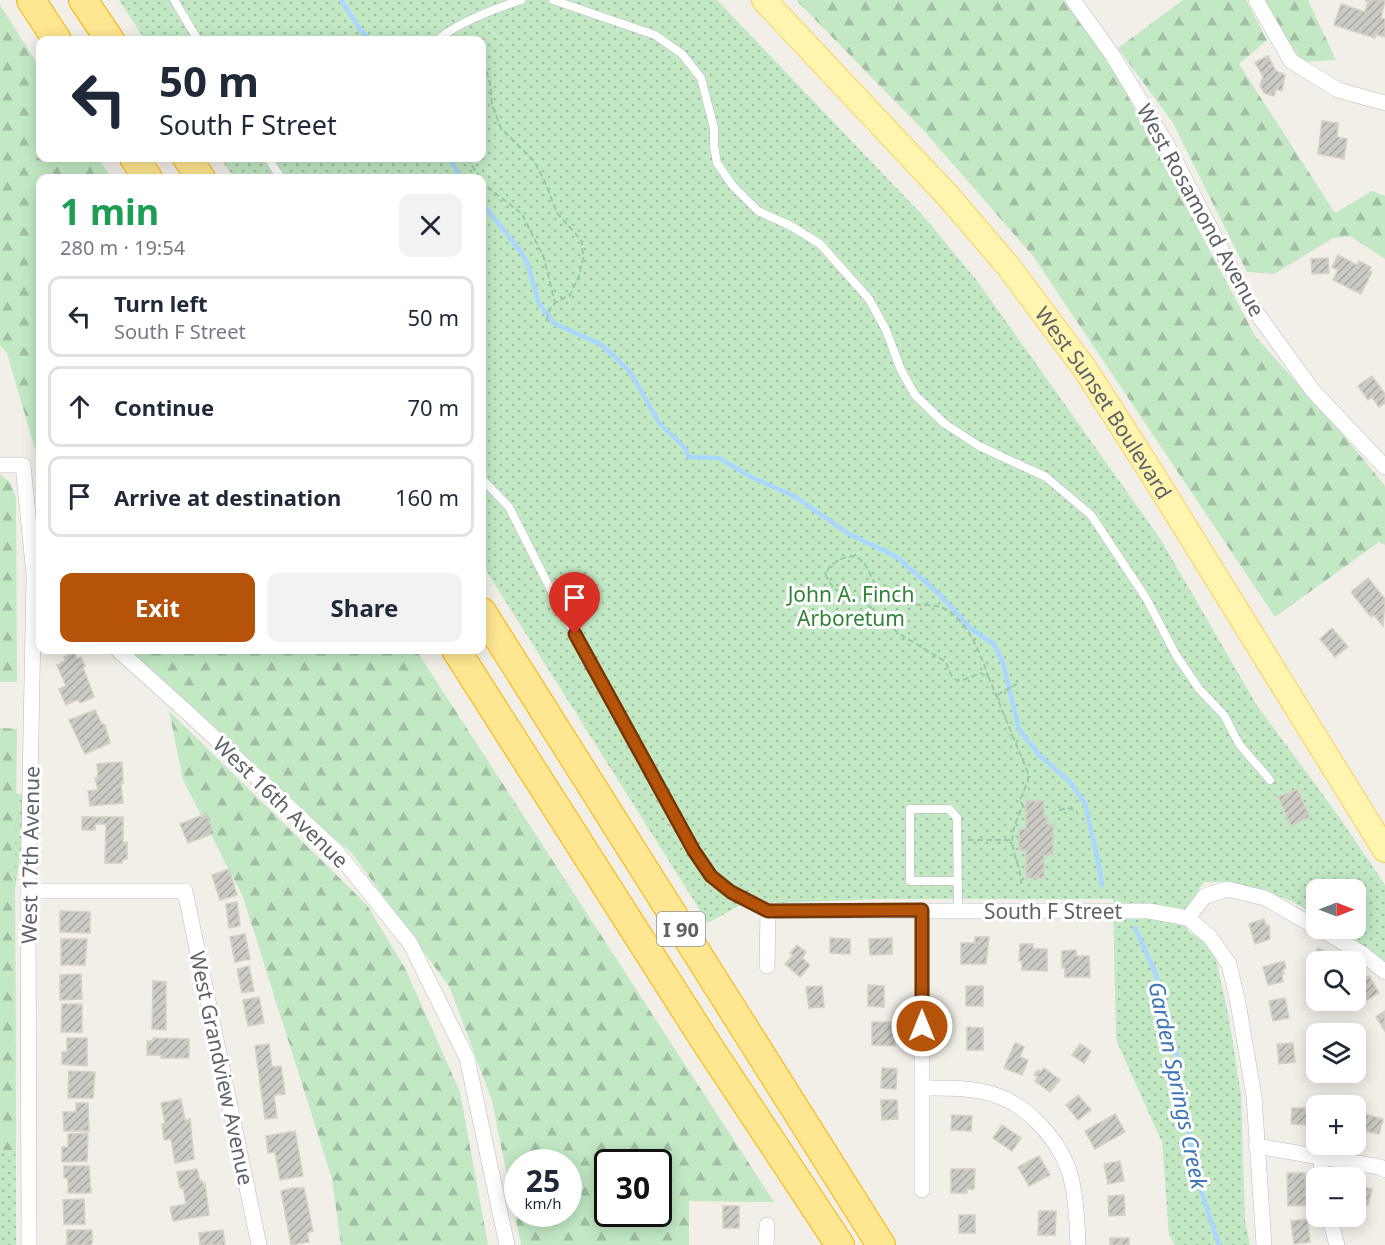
<!DOCTYPE html>
<meta charset="utf-8">
<style>
body{margin:0;font-family:"Noto Sans",sans-serif;background:#f2f2f3;color:#1f2937;height:100vh;display:flex;flex-direction:column;font-size:22px;white-space:nowrap}
*{box-sizing:border-box;margin:0}
p{font-size:20px;color:#747a83}
.icon{flex:none;width:33px;height:33px;fill:none;stroke:currentColor;stroke-width:2;stroke-linecap:round;stroke-linejoin:round}
.map{position:relative;flex:1;overflow:hidden}
.sheet{position:absolute;left:36px;top:174px;width:450px;height:480px;display:flex;flex-direction:column;background:#fff;border-radius:12px;box-shadow:0 3px 15px #0003}
.sheet>*{flex:none}
.guide{position:absolute;left:36px;top:36px;width:450px;height:126px;border-radius:12px;box-shadow:0 3px 15px #0003;background:#fff;color:#1f2937;overflow:hidden}
.needle{width:39px;rotate:90deg}
.buttons{position:absolute;left:1306px;top:879px;display:grid;gap:12px}
.buttons a{display:grid;place-items:center;width:60px;height:60px;border-radius:12px;background:#fff;box-shadow:0 3px 15px #0003;font-size:30px}
.speed{position:absolute;left:504px;top:1149px;display:flex;gap:12px;font-size:30px;font-weight:700;text-align:center}
.speed>*{display:grid;place-content:center;width:78px;height:78px;border-radius:50%;background:#fff;box-shadow:0 3px 15px #0003;line-height:1}
.speed small{font-size:15px;font-weight:400}
.speed .limit{border:3px solid #111;border-radius:9px;background:#fff;color:#111}
.pin{position:absolute;display:grid;place-items:center;width:51px;height:51px;color:#fff;margin:-62px -26px;border-radius:50% 50% 50% 0;rotate:-45deg;box-shadow:0 0 6px #0007}
.pin .icon{rotate:45deg}
.me{position:absolute;width:66px;margin:-33px;rotate:0deg;stroke-linejoin:round;filter:drop-shadow(0 0 4px #0008)}
.turn{display:flex;align-items:center;gap:21px;height:126px;padding:0 24px;font-size:27px}
.turn .icon{width:78px;height:78px;stroke-width:2.5}
.turn b{display:block;font-size:42px;line-height:51px}
.round{display:grid;place-items:center;flex:none;width:63px;height:63px;border-radius:12px;background:#f2f2f3}
.head{display:flex;align-items:center;justify-content:space-between;height:102px;padding:0 24px}
h1{font-size:36px;font-weight:700;line-height:45px;color:#1e9e55}
.action{display:flex;gap:12px;margin-top:auto;padding:12px 24px}
.action a{flex:1;height:69px;border-radius:12px;background:#b45309;color:#fff;font-size:24px;font-weight:700;line-height:69px;text-align:center}
.action a+a{background:#f2f2f3;color:#1f2937}
ul{padding:0;list-style:none}
li{display:flex;align-items:center;gap:18px;height:81px;margin:0 12px 9px;padding:0 12px;border:3px solid #e0e1e3;border-radius:12px}
li div{flex:1}
li b{display:block;font-size:22px}
li em{font-style:normal}
.map>svg:first-child{display:block}
.green{fill:url(#green-dots)}
.forest{fill:url(#forest-firs);fill-rule:evenodd}
.lines{fill:none;stroke-linecap:round;stroke-linejoin:round}
.stream{stroke:#a9d7ff;stroke-width:4.5}
.building{fill:url(#building-hatch);stroke:#d6d1c5;stroke-width:1.5}
.lane-casing{stroke:#b9bcc1;stroke-width:9}
.street-casing{stroke:#b9bcc1;stroke-width:16}
.primary-casing{stroke:#f9d158;stroke-width:26}
.highway-casing{stroke:#f8b300;stroke-width:30}
.path{stroke:#9ac8a9;stroke-width:2;stroke-dasharray:6 3;stroke-linecap:butt}
.lane{stroke:#fff;stroke-width:8}
.street{stroke:#fff;stroke-width:15}
.primary{stroke:#fff5ae;stroke-width:24}
.highway{stroke:#ffe690;stroke-width:28}
.route-casing{stroke:#753606;stroke-width:15}
.route{stroke:#b45309;stroke-width:10}
.labels{text-anchor:middle;dominant-baseline:central;stroke-width:6;stroke-linejoin:round;paint-order:stroke}
.shield{fill:#fff;stroke:#8e9195;stroke-width:1.5}
.shield-label{font-size:20px;font-weight:bold;fill:#5e6268}
.street-label{font-size:21px;fill:#5e6268;stroke:#fff}
.park-label{font-size:21px;fill:#308437;stroke:#fff}
.water-label{font-size:22px;font-style:italic;fill:#3e76b8;stroke:#fff}
</style>
<div class="map">
<svg width="1385" height="1245" viewBox="0 0 1385 1245">
<defs>
<pattern id="green-dots" width="8" height="8" patternUnits="userSpaceOnUse" patternTransform="scale(1.5)"><rect width="8" height="8" fill="#c2e9c4"/><path d="M2 2h.1M6 6h.1" fill="none" stroke="#a1c0a3" stroke-width="1.8" stroke-linecap="round"/></pattern>
<pattern id="forest-firs" width="22" height="20" patternUnits="userSpaceOnUse" patternTransform="scale(1.5)"><rect width="22" height="20" fill="#c2e9c4"/><path d="M5 1l3.5 6h-7zM16 11l3.5 6h-7z" fill="#a1c0a3"/></pattern>
<pattern id="building-hatch" width="6" height="6" patternUnits="userSpaceOnUse" patternTransform="scale(1.5)"><rect width="6" height="6" fill="#cccac4"/><path d="M-1 1l2-2M0 6l6-6M5 7l2-2" fill="none" stroke="#a9a7a3"/></pattern>
</defs>
<rect width="100%" height="100%" fill="#f1efe7"/>
<!-- green -->
<path class="green" d="M119,0H717L926,219L978,282L1161,540L1256,704L1337,814L1385,885V964L1343,929L1356,928V890H1317V915L1287,899L1232,882H1204L1187,907L1188,931L1203,941L1216,959L1229,1018L1241,1095L1245,1220L1250,1245H1175L1169,1235L1162,1142L1116,1040L1113,899H881L778,903L748,901L708,923L482,564V178H234L220,158H482V40H145Z
M0,794H30L15,889L16,1245H0Z"/>
<!-- forest -->
<path class="forest" d="M796,0H1063L1100,44L1255,336L1344,436L1385,486V545L1379,542L1275,617L1033,256L925,132Z
M1183,0H1246L1267,40L1239,64L1335,213L1372,191L1385,196V259L1350,236L1333,238L1274,274L1247,272L1173,123L1118,48Z
M1265,0H1308L1336,60L1302,62L1282,31Z
M0,5L40,68V158H98L112,178H40V488H39L37,456L7,353L0,345Z
M0,474L11,483L16,498L17,682H0Z
M130,650H416L774,1202L689,1201V1245H521L492,1101L450,988L351,852L322,829ZM518,1162H568V1214H518ZM608,1162H658V1214H608Z
M169,711L367,905L406,970L460,1092L488,1245H341L332,1179L243,897L183,780Z
M0,728L17,729L15,889L16,1150H0Z"/>
<g class="lines">
<!-- stream -->
<path class="stream" d="M341,0L359,28L370,40
M449,158L461,178
M482,203L522,253L529,268L539,304L555,324L600,344L613,355L631,373L659,423L684,447L689,457L719,458L751,477L794,496L849,534L897,557L940,595L971,629L994,644L1003,663L1019,729L1040,756L1070,782L1085,804L1097,856L1102,885
M1135,928L1156,974L1177,1055L1195,1172L1219,1245"/>
</g>
<!-- building -->
<path class="building" d="M1365,0H1385L1381,18L1385,19V37L1376,34L1375,38L1334,25L1341,4L1365,12L1368,2Z
M1268,56L1276,71L1285,75L1282,91L1276,89L1274,96L1264,93L1260,85L1263,77L1255,62Z
M1322,121L1338,123L1337,137L1347,139L1344,159L1318,154Z
M1338,255L1357,265L1359,261L1371,267L1369,271L1372,272L1361,294L1333,280L1338,270L1332,267Z
M1328,258L1329,273L1312,274L1311,259Z
M1372,376L1385,394V403L1379,407L1372,397L1368,400L1358,386Z
M1368,578L1385,599L1383,626L1374,615L1371,617L1351,592Z
M1332,628L1348,647L1335,657L1320,639Z
M74,652L77,659L81,657L85,666L83,667L94,697L80,703L78,699L66,705L59,689L66,686L57,665L65,661L64,657Z
M95,710L102,724L105,725L110,743L85,754L69,720Z
M122,762L123,783L121,784L123,803L90,806L88,791L98,790L95,778H97L98,773L97,764Z
M1297,789L1310,817L1291,826L1278,797Z
M1026,801H1044V817H1047V824H1053V855H1044V878H1026V850H1019V829H1026Z
M206,814L214,833L188,843L180,824Z
M82,817H123V843L127,842V859L122,860V863H105L106,824H95V830H82Z
M229,869L237,895L220,900L212,875Z
M237,902L240,926L229,928L226,904Z
M60,911L90,912V933L60,932Z
M1264,919L1266,926L1269,925L1270,939L1255,944L1249,924Z
M245,934L250,959L235,962L230,937Z
M975,937H989L986,964H961V943H975Z
M830,938L850,939V954L830,953Z
M892,938V954L870,955L869,939Z
M61,939H87L85,965H61Z
M1020,944H1033V949H1047V971L1022,970V961H1019Z
M797,945L806,952L802,958L810,965L800,977L785,964L793,955L790,953Z
M1318,948L1343,962H1317V966L1310,962Z
M1076,950V956H1089L1090,977H1065V968H1062V951Z
M1284,961L1286,968L1283,969L1284,974L1282,975L1283,982L1268,985L1263,967Z
M249,966L254,991L242,993L237,969Z
M81,974L82,999L60,1000V975Z
M1369,976L1379,993L1365,1001L1356,984Z
M153,981L166,982V1030L152,1029Z
M868,985L884,986V1007L868,1006Z
M822,986L824,1007L809,1008L806,987Z
M966,986H983V1006H966Z
M259,997L264,1023L248,1026L243,1000Z
M1285,998L1289,1018L1273,1021L1269,1001Z
M62,1004H82V1032H61Z
M1385,1011V1031L1376,1017Z
M872,1022H893L895,1046L872,1045Z
M967,1027L983,1028V1050H967Z
M67,1038H87V1066L62,1064V1052H67Z
M153,1038L189,1039V1058H161V1055H147V1041H153Z
M1015,1043L1024,1047L1020,1057L1028,1060L1022,1075L1004,1068Z
M1293,1043L1295,1062L1279,1064L1277,1044Z
M269,1044L272,1067L281,1066L285,1094L274,1095L277,1118L265,1119L255,1046Z
M1080,1044L1091,1051L1084,1063L1072,1055Z
M882,1068L897,1069L896,1089L881,1088Z
M1044,1068L1060,1080L1050,1092L1035,1081L1038,1077L1034,1075L1038,1070L1041,1072Z
M69,1071L95,1072L93,1098H68Z
M1078,1095L1091,1110L1078,1120L1066,1105Z
M181,1099L185,1120L190,1119L194,1159L175,1163L171,1139L164,1140L162,1124L165,1123L161,1103Z
M881,1100H897L898,1119L882,1120Z
M76,1103H88L89,1131H64L63,1112H76Z
M1292,1108H1312L1311,1125L1291,1124Z
M1115,1114L1125,1132L1095,1149L1085,1131Z
M1364,1114L1383,1119L1379,1134L1360,1130Z
M952,1115L972,1116L971,1131L951,1130Z
M1002,1125L1021,1138L1012,1151L993,1138Z
M295,1131L303,1176L280,1180L275,1152L268,1153L266,1136Z
M88,1133L87,1161L62,1162V1147H68V1134Z
M1039,1156L1050,1175L1029,1186L1018,1167Z
M1120,1161L1124,1181L1108,1184L1104,1164Z
M64,1166H89L91,1193H68V1178H64Z
M197,1169L200,1181L202,1180L203,1184L205,1183L209,1215L173,1221L170,1207L186,1204L183,1187L180,1188L177,1172Z
M951,1169H975L974,1189H967V1193H951Z
M1287,1173H1305L1306,1205L1288,1206Z
M1356,1185L1372,1189L1368,1205L1356,1201Z
M293,1188H304L313,1231L307,1233L309,1242L291,1245L281,1191Z
M1124,1195L1125,1215L1109,1216L1108,1196Z
M84,1199L85,1224H64L63,1200Z
M723,1206H739V1228H723Z
M1039,1211H1056L1055,1235H1038Z
M959,1215H975V1233H959Z
M1307,1219L1310,1242L1294,1244L1291,1221Z
M67,1230H92V1245H65L67,1244Z
M223,1230L225,1245H200L199,1233Z
M1110,1238H1129V1245H1110Z"/>
<g class="lines">
<!-- lane casing -->
<g class="lane-casing">
<path id="lane" d="M174,0L198,40
M553,0L655,35L682,54L701,78L714,128V146L717,163L733,186L758,211L791,226L820,244L869,299L886,330L901,370L915,395L945,424L979,446L1046,477L1091,515L1146,598L1176,655L1199,689L1224,715L1239,744L1270,780
M438,40C457,22 497,8 521,0
M268,158L281,178
M482,479L509,507L556,600L694,851L711,876L731,892L768,911
M958,881H910V809H949L957,818L958,911"/>
</g>
<!-- street casing -->
<g class="street-casing">
<path id="street" d="M1073,0L1113,56L1166,143L1248,301L1313,391L1385,467
M1256,0L1291,61L1338,90L1385,103
M0,465H23L34,575L28,891L29,1245
M118,650L189,714L336,851L410,943L467,1058L507,1245
M28,891H185L259,1245
M922,911V1190
M1188,918L1210,937L1229,964L1238,1003L1254,1096L1264,1245
M1188,918L1205,896L1227,889L1265,898L1317,928
M1318,928L1363,954L1385,972
M767,966L768,911H1149L1188,918
M922,1088C946,1088 972,1087 995,1095C1027,1105 1056,1137 1068,1168C1076,1190 1077,1221 1078,1245
M1256,1146L1380,1167L1385,1170
M1321,1156V1178
M1329,1216L1337,1245
M766,1245L767,1225"/>
</g>
<!-- primary casing -->
<g class="primary-casing">
<g id="primary">
<path id="s1" d="M764,0L948,196L1008,266L1085,369L1151,472L1385,850"/>
</g>
</g>
<!-- highway casing -->
<g class="highway-casing">
<path id="highway" d="M31,0L57,40
M83,0L110,40
M134,158L148,178
M187,158L201,178
M482,612L881,1245
M456,650L707,1044L840,1245"/>
</g>
<!-- path -->
<path class="path" d="M482,74L486,69L490,83L492,105L501,128L534,161L545,182L557,213L582,241L583,259L579,276L570,295L555,303L550,309L546,322
M467,158L480,178
M482,180L485,185L522,214L544,258L555,303
M989,678C981,656 968,620 945,609C938,605 930,605 922,605C911,604 895,605 886,599C868,587 870,540 836,562C829,566 827,569 826,576L834,589L861,600L874,610L898,633L946,662C954,688 959,681 981,673L989,678L1028,773V781L1020,800L1023,806C1016,820 1009,836 1014,852C1017,866 1021,869 1021,884
M997,695L1017,684
M1059,810L1068,808L1077,811
M968,840H1013"/>
<!-- lane -->
<use href="#lane" class="lane"/>
<!-- street -->
<use href="#street" class="street"/>
<!-- primary -->
<use href="#primary" class="primary"/>
<!-- highway -->
<use href="#highway" class="highway"/>
</g>
<g class="lines">
<!-- route casing -->
<g class="route-casing">
<path id="route" d="M575,634L694,851L711,876L731,892L768,911L922,910V1026"/>
</g>
<!-- route -->
<use href="#route" class="route"/>
</g>
<g class="labels">
<!-- shield labels -->
<rect class="shield" x="657" y="912" width="48" height="34" rx="4.5"/>
<g class="shield-label">
<text x="681" y="929">I 90</text>
</g>
<!-- street labels -->
<g class="street-label">
<text transform="translate(1201 210) rotate(61)">West Rosamond Avenue</text>
<text stroke="none"><textPath href="#s1" startOffset="528">West Sunset Boulevard</textPath></text>
<text transform="translate(281 802) rotate(44)">West 16th Avenue</text>
<text transform="translate(30 855) rotate(-89)">West 17th Avenue</text>
<text x="1053" y="911">South F Street</text>
<text transform="translate(222 1068) rotate(78)">West Grandview Avenue</text>
</g>
<!-- park labels -->
<g class="park-label">
<text x="851" y="594">John A. Finch<tspan x="851" dy="24">Arboretum</tspan></text>
</g>
<!-- water labels -->
<g class="water-label">
<text transform="translate(1179 1085) rotate(78)">Garden Springs Creek</text>
</g>
</g>
</svg>
<div class="buttons">
<a><svg class="needle" viewBox="-14 -14 28 28"><path d="M0-13l5 13h-10z" fill="#e53935"/><path d="M0 13l5-13h-10z" fill="#747a83"/></svg></a>
<a><svg class="icon" aria-label="search" viewBox="0 0 24 24"><circle cx="10" cy="10" r="6"/><path d="M15 15l6 6"/></svg></a>
<a><svg class="icon" aria-label="layers" viewBox="0 0 24 24"><path d="M12 4l9 5-9 5-9-5zM3 14l9 5 9-5"/></svg></a>
<a>+</a>
<a>−</a>
</div>
<div class="speed"><div>25<small>km/h</small></div><div class="limit">30</div></div>
<div class="pin" style="left:575px;top:634px;background:#d93025"><svg class="icon" aria-label="arrive" viewBox="0 0 24 24"><path d="M6 21V4h12l-3 4 3 4H6"/></svg></div>
<svg class="me" style="left:922px;top:1026px" viewBox="-20 -20 40 40"><circle r="17" fill="#b45309" stroke="#fff" stroke-width="3"/><path d="M0-11L8 9 0 5-8 9z" fill="#fff"/></svg>
<div class="guide">
<div class="turn"><svg class="icon" aria-label="left" viewBox="0 0 24 24"><path d="M17 20v-9H6M10 6l-5 5 5 5"/></svg><div><b>50 m</b>South F Street</div></div>
</div>
<section class="sheet">
<div class="head"><div><h1>1 min</h1><p>280 m · 19:54</p></div><a class="round"><svg class="icon" aria-label="close" viewBox="0 0 24 24"><path d="M6 6l12 12M18 6L6 18"/></svg></a></div>
<ul>
<li><svg class="icon" aria-label="left" viewBox="0 0 24 24"><path d="M17 20v-9H6M10 6l-5 5 5 5"/></svg><div><b>Turn left</b><p>South F Street</p></div><em>50 m</em></li>
<li><svg class="icon" aria-label="ahead" viewBox="0 0 24 24"><path d="M12 20V5M6 11l6-6 6 6"/></svg><div><b>Continue</b></div><em>70 m</em></li>
<li><svg class="icon" aria-label="arrive" viewBox="0 0 24 24"><path d="M6 21V4h12l-3 4 3 4H6"/></svg><div><b>Arrive at destination</b></div><em>160 m</em></li>
</ul>
<div class="action"><a>Exit</a><a>Share</a></div>
</section>
</div>
